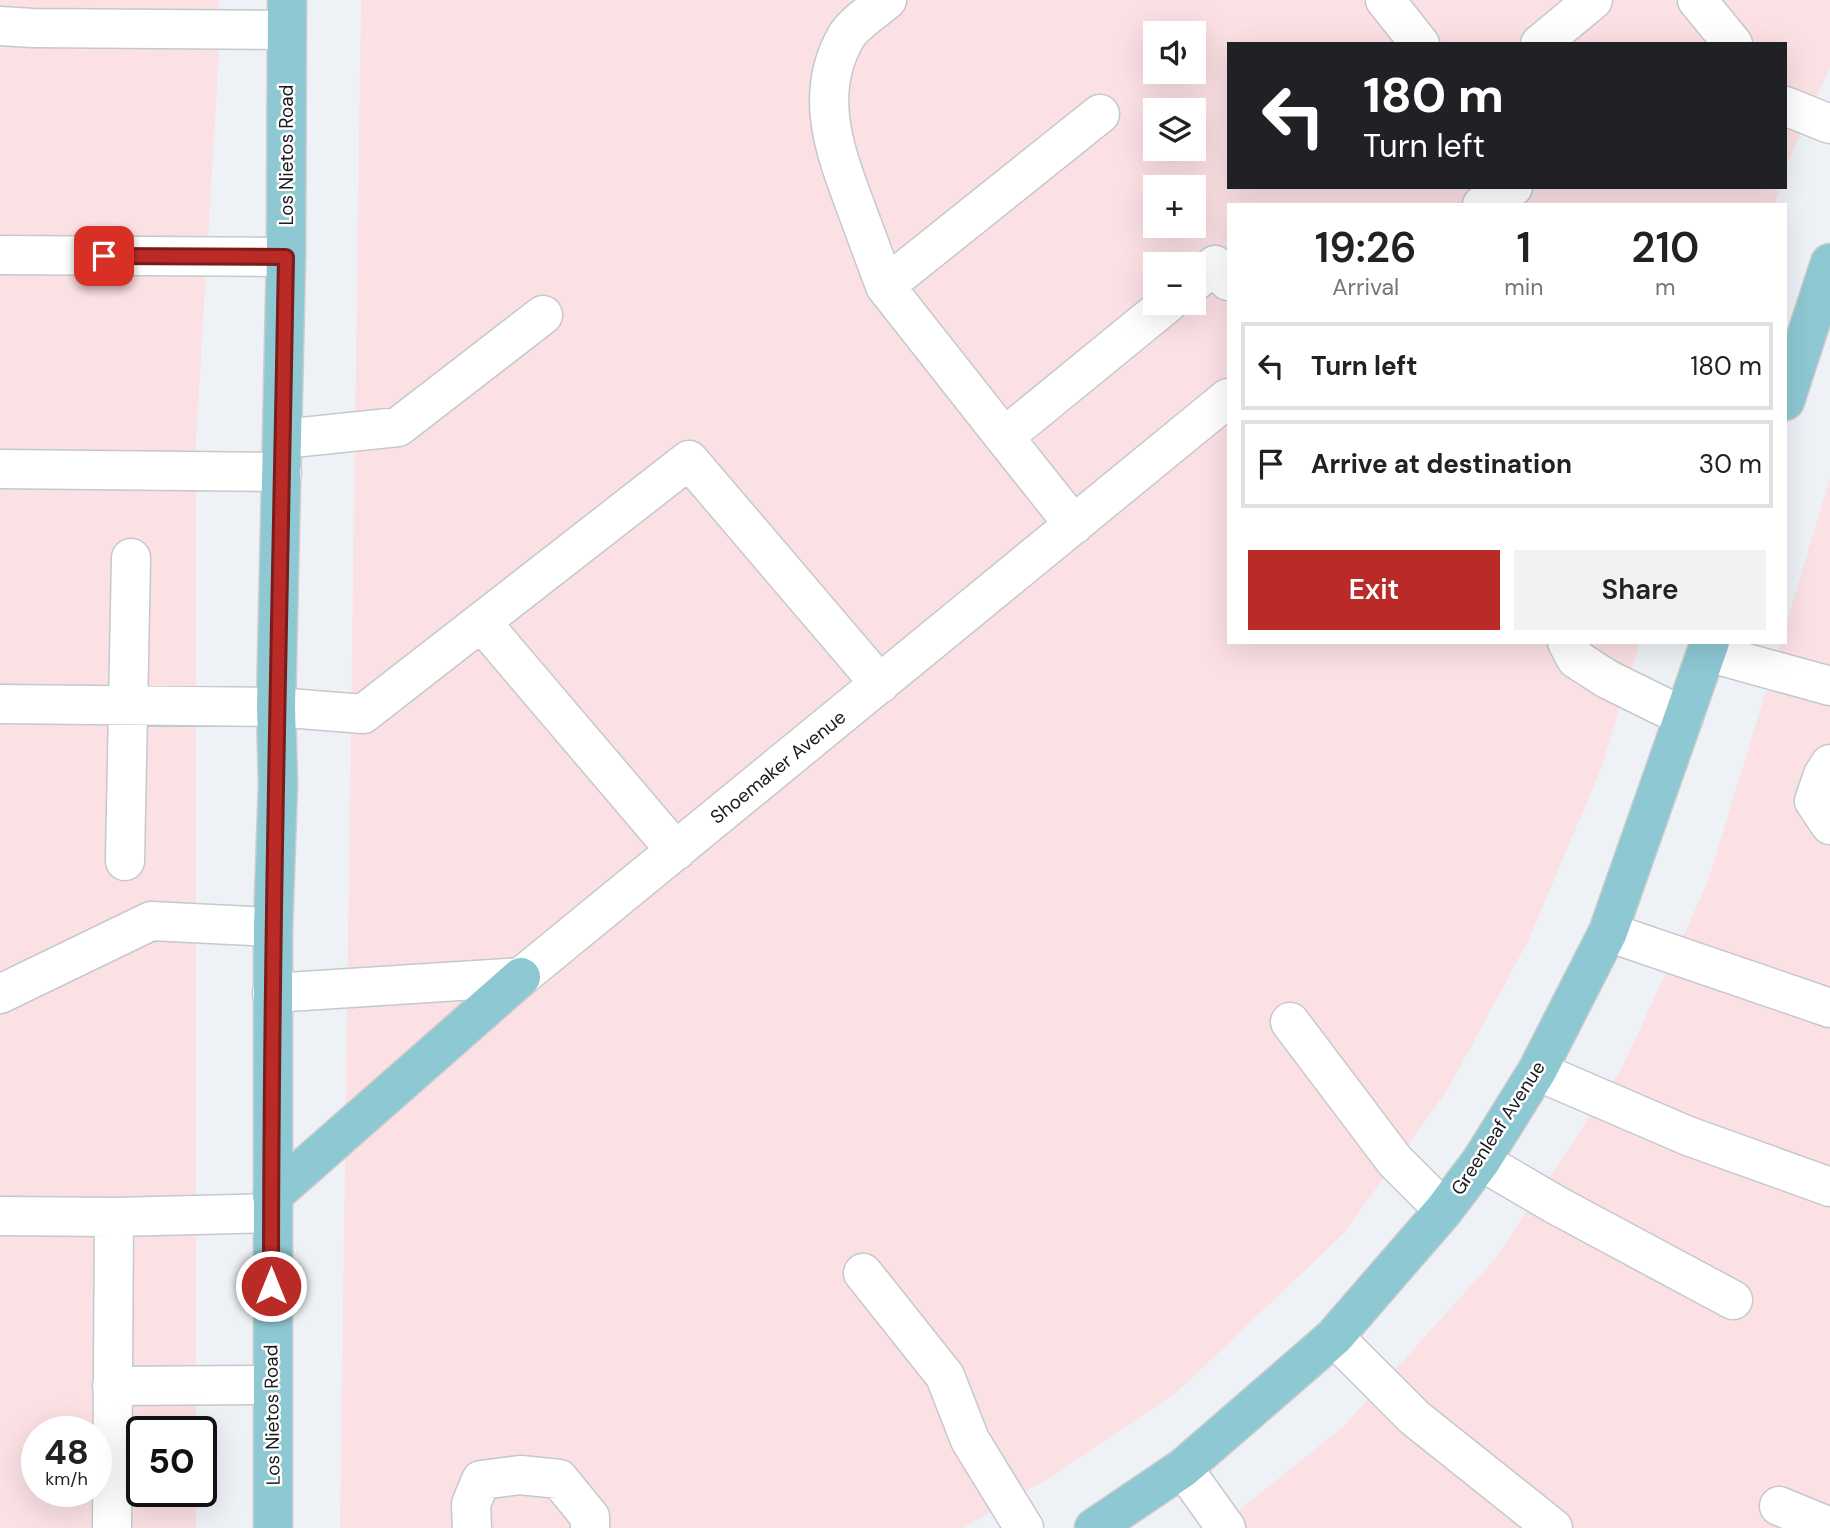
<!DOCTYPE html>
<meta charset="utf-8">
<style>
body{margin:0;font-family:"DM Sans",sans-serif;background:#f2f2f2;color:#222;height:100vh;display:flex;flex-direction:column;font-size:26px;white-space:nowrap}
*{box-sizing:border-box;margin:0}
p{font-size:23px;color:#767676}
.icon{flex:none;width:38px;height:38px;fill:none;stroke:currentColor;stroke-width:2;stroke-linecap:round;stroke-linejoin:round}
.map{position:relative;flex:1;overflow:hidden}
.details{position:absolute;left:1227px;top:203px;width:560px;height:441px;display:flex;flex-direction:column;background:#fff;border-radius:0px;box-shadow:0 7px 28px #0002}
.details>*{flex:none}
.guide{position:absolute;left:1227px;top:42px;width:560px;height:147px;border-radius:0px;box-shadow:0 7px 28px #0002;background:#202124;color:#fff;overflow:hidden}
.controls{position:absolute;left:1143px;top:21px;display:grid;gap:14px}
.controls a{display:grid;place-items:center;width:63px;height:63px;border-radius:0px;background:#fff;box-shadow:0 7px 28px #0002;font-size:35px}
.speed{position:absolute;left:21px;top:1416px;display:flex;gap:14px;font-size:35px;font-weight:700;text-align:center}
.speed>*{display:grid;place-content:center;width:91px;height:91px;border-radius:50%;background:#fff;box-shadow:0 7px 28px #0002;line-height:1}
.speed small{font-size:18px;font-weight:400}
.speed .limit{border:4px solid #111;border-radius:10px;background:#fff;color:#111}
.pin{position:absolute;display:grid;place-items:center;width:60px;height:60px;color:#fff;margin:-30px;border-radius:14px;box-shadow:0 4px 10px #0006}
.me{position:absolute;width:77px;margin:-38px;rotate:0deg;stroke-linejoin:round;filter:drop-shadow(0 0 5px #0008)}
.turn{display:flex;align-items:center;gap:24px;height:147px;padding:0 21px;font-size:32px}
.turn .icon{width:91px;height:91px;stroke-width:2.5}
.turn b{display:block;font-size:49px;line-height:60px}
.eta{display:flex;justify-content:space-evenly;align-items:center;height:119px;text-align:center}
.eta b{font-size:42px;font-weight:600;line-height:49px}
.action{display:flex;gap:14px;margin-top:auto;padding:14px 21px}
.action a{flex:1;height:80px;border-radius:0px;background:#ba2b28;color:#fff;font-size:28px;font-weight:600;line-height:80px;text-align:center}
.action a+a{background:#f2f2f2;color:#222}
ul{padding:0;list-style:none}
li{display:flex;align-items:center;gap:21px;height:88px;margin:0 14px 10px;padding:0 7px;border:4px solid #e0e0e0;border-radius:0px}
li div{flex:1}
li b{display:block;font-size:26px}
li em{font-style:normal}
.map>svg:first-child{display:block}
.industrial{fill:#fbe0e4;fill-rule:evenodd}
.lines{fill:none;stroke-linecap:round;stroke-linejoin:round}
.minor-casing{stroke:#c5c9cd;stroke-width:41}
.major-casing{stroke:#cccdcd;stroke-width:41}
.minor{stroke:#fff;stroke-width:38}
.major{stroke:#8ec8d3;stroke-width:38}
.route-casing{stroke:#791c1a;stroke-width:18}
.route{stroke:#ba2b28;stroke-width:12}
.labels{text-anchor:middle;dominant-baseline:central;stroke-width:5;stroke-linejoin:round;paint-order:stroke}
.street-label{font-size:19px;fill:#191b1c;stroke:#fff}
</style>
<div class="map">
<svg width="1830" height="1528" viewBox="0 0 1830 1528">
<rect width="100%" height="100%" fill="#eef2f6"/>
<!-- industrial -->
<path class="industrial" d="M0,0H219L218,68L196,441V1431L142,1432V1491H196V1528H0ZM37,1432H96V1491H37Z
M361,0H1830V67L1785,168V44H1228V187H1780L1775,205H1228V642H1640L1601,769L1528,941L1448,1089L1343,1234L1177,1392L1049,1478L963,1528H340ZM1155,33H1194V72H1155ZM1155,110H1194V149H1155ZM1155,187H1194V226H1155ZM1155,264H1194V303H1155Z
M1830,478V1528H1217L1344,1426L1496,1258L1622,1068L1707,884L1781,642H1785V628Z"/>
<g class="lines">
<!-- minor casing -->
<g class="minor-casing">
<path id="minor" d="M1385,0L1420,44
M1697,0L1733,44
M0,26L32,28L286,30
M1540,44L1593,0
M1785,106L1830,124
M1482,205L1513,187
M0,255L286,257
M1194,282L1215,265L1228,281
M885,286C875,259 865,232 855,205C834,149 813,92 847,35C856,22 875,10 887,0
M1004,437L885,286L1100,114
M283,439L398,427L543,315
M0,469L282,472
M1074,525L1004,437L1168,303
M482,623L676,851
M1567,642L1576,659L1607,679L1684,717
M1707,652L1830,686
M0,704L276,707L363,714L689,460L880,684
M1830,764L1823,775L1814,801L1830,825
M125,861L131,558
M1608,932L1830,1008
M272,993L521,977L1228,398
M0,994L151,921L273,927
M1290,1022L1395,1161L1444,1210
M1537,1071L1688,1136L1830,1187
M1481,1161L1556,1205L1733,1300
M0,1216L114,1217L112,1528
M114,1217L272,1213
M863,1273L945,1376L970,1440L1024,1528
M1334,1337L1415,1418L1553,1528
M112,1386L271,1385
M1183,1468L1226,1528
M1779,1506L1830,1527
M472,1528L471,1504L481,1480L520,1475L559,1479L590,1517V1528"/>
</g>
<!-- major casing -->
<g class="major-casing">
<path id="major" d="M1785,401L1830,263
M272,1196L521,977
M273,1528V927L278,784L276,707L286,257L287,0
M1094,1528L1183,1468L1334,1337L1444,1210L1481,1161L1537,1071L1608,932L1710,642"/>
</g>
<!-- minor -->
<use href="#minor" class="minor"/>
<!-- major -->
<use href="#major" class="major"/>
</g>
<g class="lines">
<!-- route casing -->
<g class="route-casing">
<path id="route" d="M104,256L286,257C280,600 271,943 271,1286"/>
</g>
<!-- route -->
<use href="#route" class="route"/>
</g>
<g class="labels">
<!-- street labels -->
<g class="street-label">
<text transform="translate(286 155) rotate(-90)">Los Nietos Road</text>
<text transform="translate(778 767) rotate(-39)">Shoemaker Avenue</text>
<text transform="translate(1498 1128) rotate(-57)">Greenleaf Avenue</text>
<text transform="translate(272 1415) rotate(-91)">Los Nietos Road</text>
</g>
</g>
</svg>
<div class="controls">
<a><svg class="icon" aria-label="sound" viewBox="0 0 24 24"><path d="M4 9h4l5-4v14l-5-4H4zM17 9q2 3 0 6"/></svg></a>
<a><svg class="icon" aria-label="layers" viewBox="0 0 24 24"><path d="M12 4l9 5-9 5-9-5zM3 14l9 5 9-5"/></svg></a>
<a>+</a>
<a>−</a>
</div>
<div class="speed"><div>48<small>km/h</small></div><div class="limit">50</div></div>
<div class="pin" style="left:104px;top:256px;background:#d93025"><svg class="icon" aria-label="arrive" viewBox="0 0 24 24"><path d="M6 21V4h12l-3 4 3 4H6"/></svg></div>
<svg class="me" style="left:271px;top:1286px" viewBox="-20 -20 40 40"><circle r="17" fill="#ba2b28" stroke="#fff" stroke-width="3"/><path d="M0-11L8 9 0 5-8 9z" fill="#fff"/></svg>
<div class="guide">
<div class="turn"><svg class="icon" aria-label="left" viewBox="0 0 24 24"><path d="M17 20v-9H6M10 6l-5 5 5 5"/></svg><div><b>180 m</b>Turn left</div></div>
</div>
<section class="details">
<div class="eta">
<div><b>19:26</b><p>Arrival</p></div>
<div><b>1</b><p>min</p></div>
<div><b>210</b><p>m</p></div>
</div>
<ul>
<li><svg class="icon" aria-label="left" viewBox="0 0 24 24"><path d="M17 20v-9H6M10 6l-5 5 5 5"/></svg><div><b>Turn left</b></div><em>180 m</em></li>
<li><svg class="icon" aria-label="arrive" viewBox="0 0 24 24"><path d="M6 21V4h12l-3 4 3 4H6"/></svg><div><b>Arrive at destination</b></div><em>30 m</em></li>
</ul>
<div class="action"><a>Exit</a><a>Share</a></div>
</section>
</div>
